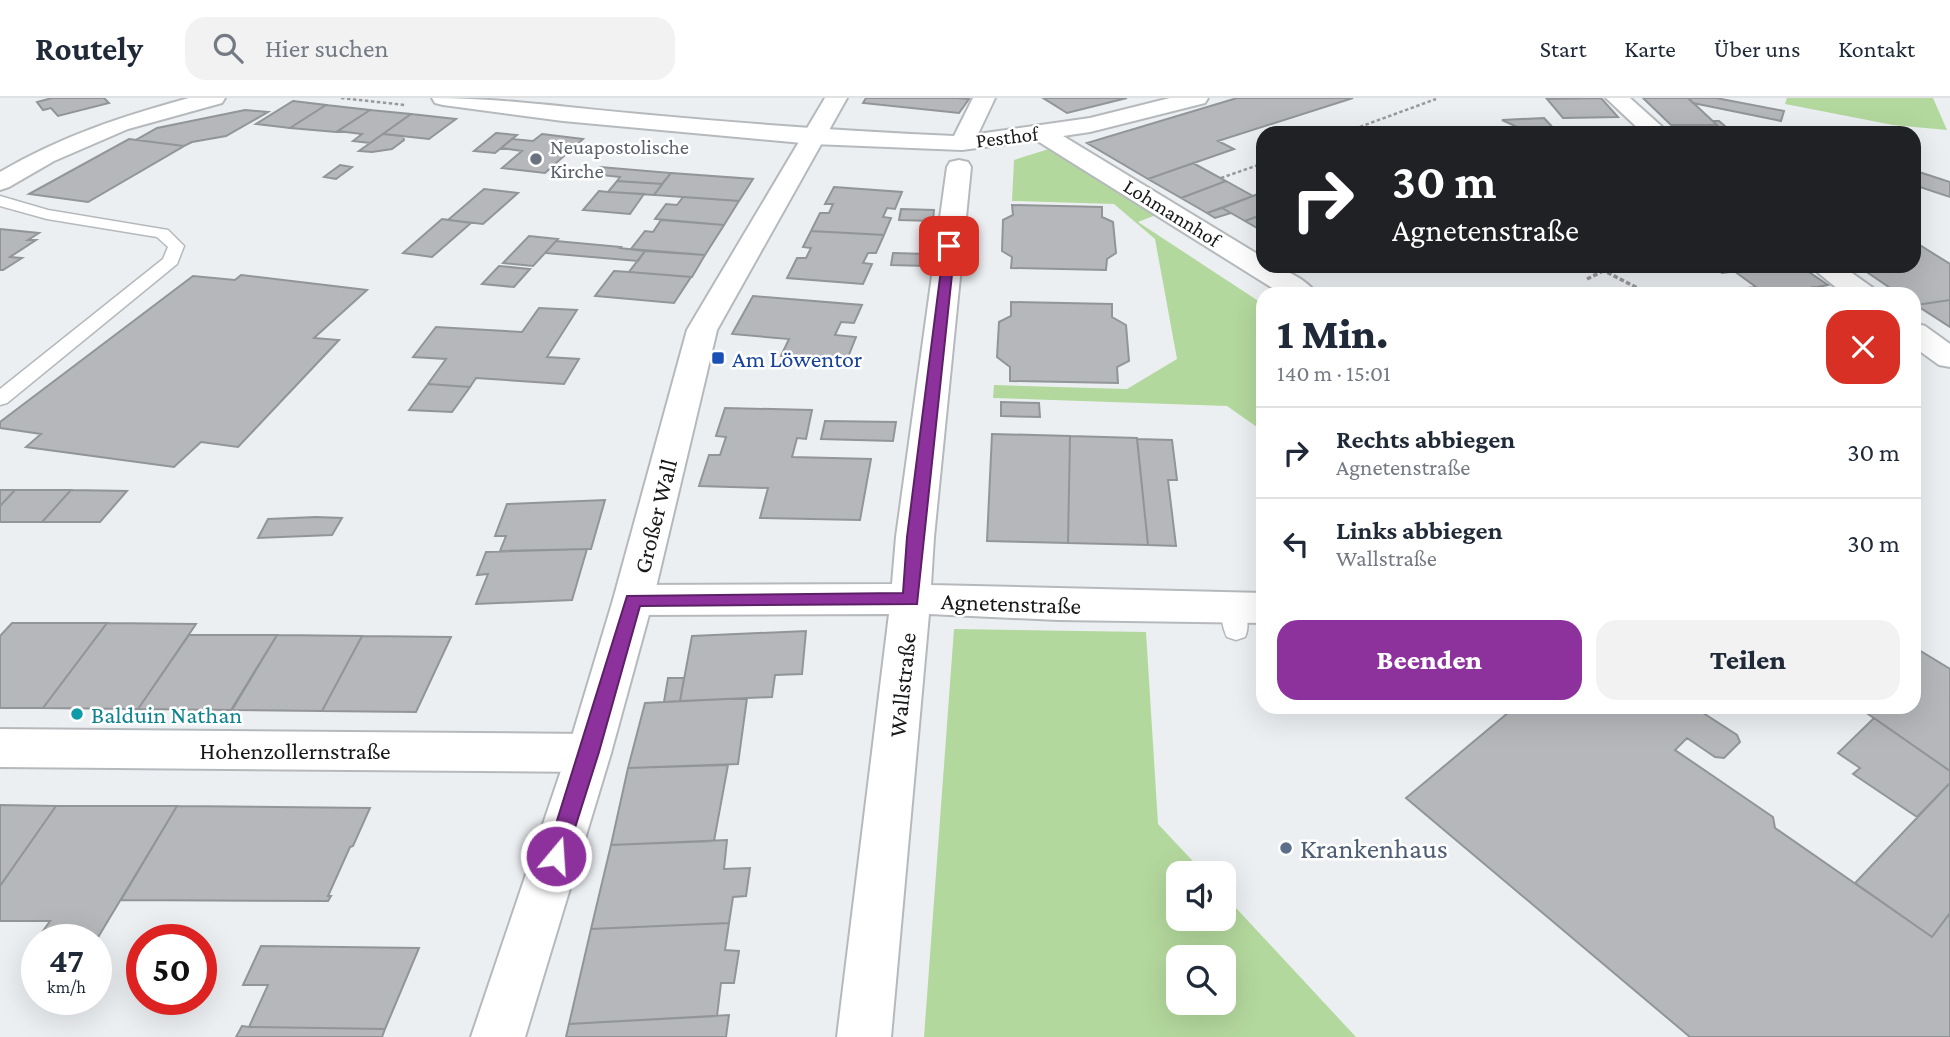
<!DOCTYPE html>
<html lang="de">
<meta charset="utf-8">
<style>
body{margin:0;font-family:"Crimson Pro",serif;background:#f2f2f3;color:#1f2937;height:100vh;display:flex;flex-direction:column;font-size:26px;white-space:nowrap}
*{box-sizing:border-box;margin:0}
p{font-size:23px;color:#747a83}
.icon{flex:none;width:38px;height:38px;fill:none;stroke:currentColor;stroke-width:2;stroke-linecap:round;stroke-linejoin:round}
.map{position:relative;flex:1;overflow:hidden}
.sheet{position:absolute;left:1256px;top:189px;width:665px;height:427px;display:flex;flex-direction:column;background:#fff;border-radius:21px;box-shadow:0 7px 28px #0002}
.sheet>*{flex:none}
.hud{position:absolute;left:1256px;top:28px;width:665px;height:147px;border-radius:21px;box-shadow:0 7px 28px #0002;background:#202124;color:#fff;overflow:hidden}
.tools{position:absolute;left:1166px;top:763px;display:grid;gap:14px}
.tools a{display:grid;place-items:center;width:70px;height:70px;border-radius:14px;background:#fff;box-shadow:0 7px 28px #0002;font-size:35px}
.speed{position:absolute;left:21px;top:826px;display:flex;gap:14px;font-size:35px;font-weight:700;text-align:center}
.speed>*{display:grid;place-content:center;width:91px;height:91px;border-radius:50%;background:#fff;box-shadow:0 7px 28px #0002;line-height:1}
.speed small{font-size:18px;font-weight:400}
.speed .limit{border:10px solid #d22;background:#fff;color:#111}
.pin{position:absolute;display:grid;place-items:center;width:60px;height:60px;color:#fff;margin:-30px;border-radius:14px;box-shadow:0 4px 10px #0006}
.me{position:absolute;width:77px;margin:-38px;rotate:18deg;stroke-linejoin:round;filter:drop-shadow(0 0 5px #0008)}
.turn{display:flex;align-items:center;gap:24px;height:147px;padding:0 21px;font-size:32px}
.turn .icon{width:91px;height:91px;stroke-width:2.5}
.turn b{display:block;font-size:49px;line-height:60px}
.round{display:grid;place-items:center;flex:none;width:74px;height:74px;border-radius:21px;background:#f2f2f3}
.headline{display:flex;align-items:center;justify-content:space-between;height:119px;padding:0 21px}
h1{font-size:42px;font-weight:800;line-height:52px}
.action{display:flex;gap:14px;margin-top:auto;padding:14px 21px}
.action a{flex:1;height:80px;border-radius:21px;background:#8d329d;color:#fff;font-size:28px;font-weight:800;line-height:80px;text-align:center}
.action a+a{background:#f2f2f3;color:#1f2937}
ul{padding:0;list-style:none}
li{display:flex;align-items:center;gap:21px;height:91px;padding:0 21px;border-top:2px solid #e0e1e3}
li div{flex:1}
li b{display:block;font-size:26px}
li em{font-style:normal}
header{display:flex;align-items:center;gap:42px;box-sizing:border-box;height:98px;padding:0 35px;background:#fff;border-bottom:2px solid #e0e1e3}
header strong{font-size:33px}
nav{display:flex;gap:38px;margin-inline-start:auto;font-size:24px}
.search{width:490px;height:63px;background:#f2f2f3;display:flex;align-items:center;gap:18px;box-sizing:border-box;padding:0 24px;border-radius:21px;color:#747a83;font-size:26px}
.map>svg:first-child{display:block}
.green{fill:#b3d89d;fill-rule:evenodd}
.building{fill:#b5b7ba;stroke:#929598;stroke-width:2}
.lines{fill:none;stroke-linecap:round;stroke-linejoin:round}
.service-casing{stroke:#b6b9bc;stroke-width:3}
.minor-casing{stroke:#b6b9bc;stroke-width:4}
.secondary-casing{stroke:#b6b9bc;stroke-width:4}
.path-far1{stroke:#97999b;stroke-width:2.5;stroke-dasharray:3.5 2.5;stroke-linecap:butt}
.path{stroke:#97999b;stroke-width:3.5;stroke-dasharray:4.5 2.5;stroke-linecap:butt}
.service{fill:#fff;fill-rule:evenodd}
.minor{fill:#fff;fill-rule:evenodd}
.secondary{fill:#fff;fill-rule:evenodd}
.route{fill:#8d329d;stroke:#5c2066;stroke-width:2}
.worship-dot{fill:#6b7280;stroke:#fff;stroke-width:2.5}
.transit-dot{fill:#1a4fb4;stroke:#fff;stroke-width:2.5}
.culture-dot{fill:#0f9aa8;stroke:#fff;stroke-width:2.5}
.service-dot{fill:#5c6f8a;stroke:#fff;stroke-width:2.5}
.labels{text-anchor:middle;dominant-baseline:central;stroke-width:5;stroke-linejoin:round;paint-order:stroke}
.far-street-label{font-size:21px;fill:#171819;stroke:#fff}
.far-worship-label{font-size:21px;fill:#5b616d;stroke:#fff;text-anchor:start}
.transit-label{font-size:24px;fill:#164399;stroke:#fff;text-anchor:start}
.street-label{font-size:24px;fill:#171819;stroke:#fff}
.culture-label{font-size:24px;fill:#0d838f;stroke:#fff;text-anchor:start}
.near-service-label{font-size:28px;fill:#4e5e75;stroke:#fff;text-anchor:start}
</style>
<header>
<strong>Routely</strong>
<div class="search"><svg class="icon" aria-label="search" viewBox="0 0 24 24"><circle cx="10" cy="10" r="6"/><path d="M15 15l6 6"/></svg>Hier suchen</div>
<nav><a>Start</a><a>Karte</a><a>Über uns</a><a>Kontakt</a></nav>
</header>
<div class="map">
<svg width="1950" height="939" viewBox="0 0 1950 939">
<rect width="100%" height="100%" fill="#eceff2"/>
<!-- green -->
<path class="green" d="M1787,0H1933L1947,32L1893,27L1785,6Z
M1052,50L1156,117L1138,124L1263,206L1264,334L1227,308L993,300L994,287L1127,291L1177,261L1155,141L1114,106L1012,103L1014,62Z
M954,531L1146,534L1158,726L1204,775H1178V821H1223V796L1356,939H924ZM1178,859H1223V905H1178Z"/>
<!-- building -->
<path class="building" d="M52,0H104L109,5L58,18L51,10L43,12L37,4Z
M866,0H957L969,1L959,15L863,5Z
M1043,0H1127L1067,15Z
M1237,0H1353L1218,43L1234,51L1148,81L1087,45Z
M1601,0L1618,19L1563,20L1547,1Z
M1643,0H1688L1717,27H1671Z
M1688,0H1716L1784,13L1781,23L1693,5Z
M293,3L326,7L290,30L256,26Z
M326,7L370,12L336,34L290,30Z
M245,12L268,14L226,38L192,44L184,48L136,42L157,30Z
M370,12L411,16L370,45L353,43L362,36L338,33Z
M411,16L456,21L429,41L383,36Z
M1544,20L1557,34L1530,35L1502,22Z
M1713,23H1719L1732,34L1679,35L1671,27H1717Z
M1378,29L1391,35H1358L1380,29Z
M496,35L517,37L495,55L474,53Z
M383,36L403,38L404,42L392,51L372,54L359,53Z
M542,36L583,41L545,75L502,70L522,53L501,50L512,41L533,43Z
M129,41L184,48L88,104L29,96Z
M1193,65L1226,83L1181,100L1148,81Z
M340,67L352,69L336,81L324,79Z
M600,69L671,75L662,86L617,83L620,79L593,76Z
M1919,74L1950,84V99L1914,87V76Z
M671,75L753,81L739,103L654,97Z
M617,83L662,86L654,97L608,94Z
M1226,83L1253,98L1207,115L1181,100Z
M834,89L902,94L895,111L887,110L883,119L891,120L884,137L811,133L820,115H829L833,106H825Z
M484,91L518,95L483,126L448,122Z
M599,93L608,94L644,96L630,116L583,112Z
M1263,94L1264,116L1245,123L1222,110Z
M683,99L739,103L724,127L655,121L666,106L677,107Z
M1012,107L1102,109V119L1113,124L1116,155L1107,161L1106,172L1011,170L1012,159L1002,153L1003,122L1013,117Z
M1222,110L1231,115L1215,120L1207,115Z
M901,111L934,112L933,123L899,122Z
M1264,116V134L1245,123Z
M442,121L471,125L432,159L403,155Z
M661,122L724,127L705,157L631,151L645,133L653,134Z
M0,131L39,135L28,142H36L10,159L22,160L3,172H0Z
M811,133L884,137L876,155H868L863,165L872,166L863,186L787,180L797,160H806L811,150L803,149Z
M529,138L558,141L533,168L503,165Z
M556,143L621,149L620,150L645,153L638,163L545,155Z
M1915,144L1950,166V202L1916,207L1914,196H1899L1858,168H1914Z
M645,153L705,157L692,179L629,174Z
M893,155L928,156L927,168L891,167Z
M499,168L530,171L514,189L482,186Z
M1712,168H1776L1722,175Z
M1776,168H1800L1828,187L1782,196H1755L1747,190L1756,189L1734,173Z
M614,173L629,174L691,179L674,205L595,198Z
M241,177L367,192L314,240L339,242L238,349L201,344L174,369L26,349L41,336L0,330V324L193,178L235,182Z
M1814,189L1823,196H1782Z
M753,198L862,207L854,225L841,224L835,237L856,239L846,264L781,258L789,241L732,236Z
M1950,202V229L1916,207Z
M1011,204L1112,206V219L1126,227L1129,263L1117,269L1118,285L1010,283V269L997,259L999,224L1011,218Z
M539,210L577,212L547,259L579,261L564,286L476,280L470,289L428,286L446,261L413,259L436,229L522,234Z
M428,286L470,289L452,314L409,312Z
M1001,304L1039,305L1040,319L1001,318Z
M725,310L812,312L806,341L797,340L792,359L871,361L860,422L760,420L768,390L699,388L709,357H720L726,339L716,338Z
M825,323L896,324L893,343L821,341Z
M992,336L1070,338L1068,445L987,443Z
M1070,338L1137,340L1148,447L1068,445Z
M1137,341L1172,342L1177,382H1168L1176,448L1148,447Z
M0,392H15L0,408Z
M15,392H71L42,424H0V408Z
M71,392L127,393L100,424H42Z
M605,402L591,451L500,453L506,438H495L507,406Z
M316,419L342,420L332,437L258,440L268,421Z
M587,451L572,502L476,506L488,476L477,477L486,454Z
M12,525H107L43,610H0V538Z
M107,525L196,526L138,611L43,610Z
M806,533L802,576L775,577L772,599L680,603L692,538Z
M189,537H277L231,612L138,611Z
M277,537L362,538L322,613L232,612Z
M362,538L451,539L416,614L322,613Z
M1914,549L1950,571V673L1858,609H1914Z
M668,580H684L680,603L664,604Z
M747,600L738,666L628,670L645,605Z
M1515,609H1694L1737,637L1740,644L1724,660L1715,659L1687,640L1675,652L1773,719L1775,730L1932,839L1950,815V939H1690L1406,700Z
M1874,620L1950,673V685L1917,719L1853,676L1860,670L1838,655Z
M728,667L714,743L611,747L628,670Z
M1950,685V815L1932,839L1855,785Z
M0,707L56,708L0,788Z
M56,708H177L97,841L38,840L50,823H0V788Z
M177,708L370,710L353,748L350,749L328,798H331L328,803L121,802Z
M727,742L724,771L750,770L746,798L733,799L729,825L591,831L611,747Z
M729,825L725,852L739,853L734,885H721L717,918L569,926L591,831Z
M261,848L419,850L385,931L249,929L268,887H243Z
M729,917L726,939H566L569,926Z
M242,928L249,929L385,931L382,939H236Z"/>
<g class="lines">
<!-- service casing -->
<g class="service-casing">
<path id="service" d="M0,98L48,112L168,132L184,148L177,166L7,305L0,307V291L163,161L168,149L157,139L47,121L0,108Z
M1233,499L1241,502C1247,512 1250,529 1245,539L1236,542L1227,539C1222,529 1219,512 1225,502Z"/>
</g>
<!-- minor casing -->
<g class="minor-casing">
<path id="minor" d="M189,0H225L222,5L128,31L54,63L9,89L0,92V74C62,38 120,19 189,0Z
M432,0C502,0 570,10 639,16C744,26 849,33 954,38L973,0H995L978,36L1090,20L1170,0H1208L1205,5L1090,34L1063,38L1264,160V168C1281,168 1306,181 1317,196H1282L1036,42L962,52L813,46L563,23L443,7L435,5Z
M1606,0H1630L1669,35H1643Z
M959,62L968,64L971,69L934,439L931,487L1264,495V525L1058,522L929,516L891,939H837L889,516L633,517L619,512L613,502L619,492L633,487L892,486L896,439L947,69L950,64Z
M1810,168H1842L1873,190L1878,196H1844Z
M1914,225L1925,228L1950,246V269L1939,267L1914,249Z
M0,631L589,636L605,642L611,655L605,668L589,674L0,669Z"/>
</g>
<!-- secondary casing -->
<g class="secondary-casing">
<path id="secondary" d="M825,0H847L717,232L653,502L611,655L525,939H471L567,655L613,502L687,232Z"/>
</g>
<!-- path-far1 -->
<path class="path-far1" d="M341,0L405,7
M1343,35L1436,1
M1221,80L1264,65"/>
<!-- path -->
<path class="path" d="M1595,168L1649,196
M1587,181L1603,173"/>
<!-- service -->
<use href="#service" class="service"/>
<!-- minor -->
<use href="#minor" class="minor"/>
<!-- secondary -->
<use href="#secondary" class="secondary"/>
</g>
<!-- route -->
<path class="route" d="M949,145L955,148L917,506L640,508L599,654L566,758L563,764L556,767L549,764L546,758L627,498L903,495L907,439L944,148Z"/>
<!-- markers -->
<circle class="worship-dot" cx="536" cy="61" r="7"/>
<rect class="transit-dot" x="711" y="253" width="14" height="14" rx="3.5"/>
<circle class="culture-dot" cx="77" cy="616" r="7"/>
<circle class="service-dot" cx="1286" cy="750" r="7"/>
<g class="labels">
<!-- far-street labels -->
<g class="far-street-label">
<text transform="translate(1007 39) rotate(-7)">Pesthof</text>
<text transform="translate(1172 115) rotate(32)">Lohmannhof</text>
</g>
<!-- far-worship labels -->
<g class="far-worship-label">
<text x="550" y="49">Neuapostolische<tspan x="550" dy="24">Kirche</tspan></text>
</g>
<!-- transit labels -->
<g class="transit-label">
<text x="732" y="260">Am Löwentor</text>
</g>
<!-- street labels -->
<g class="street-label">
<text transform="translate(655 418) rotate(-76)">Großer Wall</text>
<text transform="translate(1011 505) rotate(2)">Agnetenstraße</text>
<text transform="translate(902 587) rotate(-84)">Wallstraße</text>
<text x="295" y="652">Hohenzollernstraße</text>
</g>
<!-- culture labels -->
<g class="culture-label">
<text x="91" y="616">Balduin Nathan</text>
</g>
<!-- near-service labels -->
<g class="near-service-label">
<text x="1300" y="750">Krankenhaus</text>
</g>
</g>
</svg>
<div class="tools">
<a><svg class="icon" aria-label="sound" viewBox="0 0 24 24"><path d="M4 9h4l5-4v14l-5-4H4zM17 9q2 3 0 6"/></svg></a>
<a><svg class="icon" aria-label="search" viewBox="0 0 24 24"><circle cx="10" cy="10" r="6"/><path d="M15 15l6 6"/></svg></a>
</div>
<div class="speed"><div>47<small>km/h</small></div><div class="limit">50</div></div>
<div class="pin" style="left:949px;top:148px;background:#d93025"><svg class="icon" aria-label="arrive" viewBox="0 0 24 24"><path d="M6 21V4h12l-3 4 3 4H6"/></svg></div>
<svg class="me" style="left:556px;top:758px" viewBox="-20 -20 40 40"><circle r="17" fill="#8d329d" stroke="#fff" stroke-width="3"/><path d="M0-11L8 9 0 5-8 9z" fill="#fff"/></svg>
<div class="hud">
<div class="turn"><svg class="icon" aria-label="right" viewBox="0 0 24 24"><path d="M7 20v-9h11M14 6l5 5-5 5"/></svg><div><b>30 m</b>Agnetenstraße</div></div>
</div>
<section class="sheet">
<div class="headline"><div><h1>1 Min.</h1><p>140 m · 15:01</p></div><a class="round" style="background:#d93025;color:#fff"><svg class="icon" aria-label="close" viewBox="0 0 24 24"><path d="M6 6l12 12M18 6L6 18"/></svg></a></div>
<ul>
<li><svg class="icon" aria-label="right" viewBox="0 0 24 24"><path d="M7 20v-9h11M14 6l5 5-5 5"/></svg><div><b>Rechts abbiegen</b><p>Agnetenstraße</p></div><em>30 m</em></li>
<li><svg class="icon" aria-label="left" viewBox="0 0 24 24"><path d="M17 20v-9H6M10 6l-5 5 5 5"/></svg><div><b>Links abbiegen</b><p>Wallstraße</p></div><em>30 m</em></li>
</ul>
<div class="action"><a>Beenden</a><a>Teilen</a></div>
</section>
</div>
